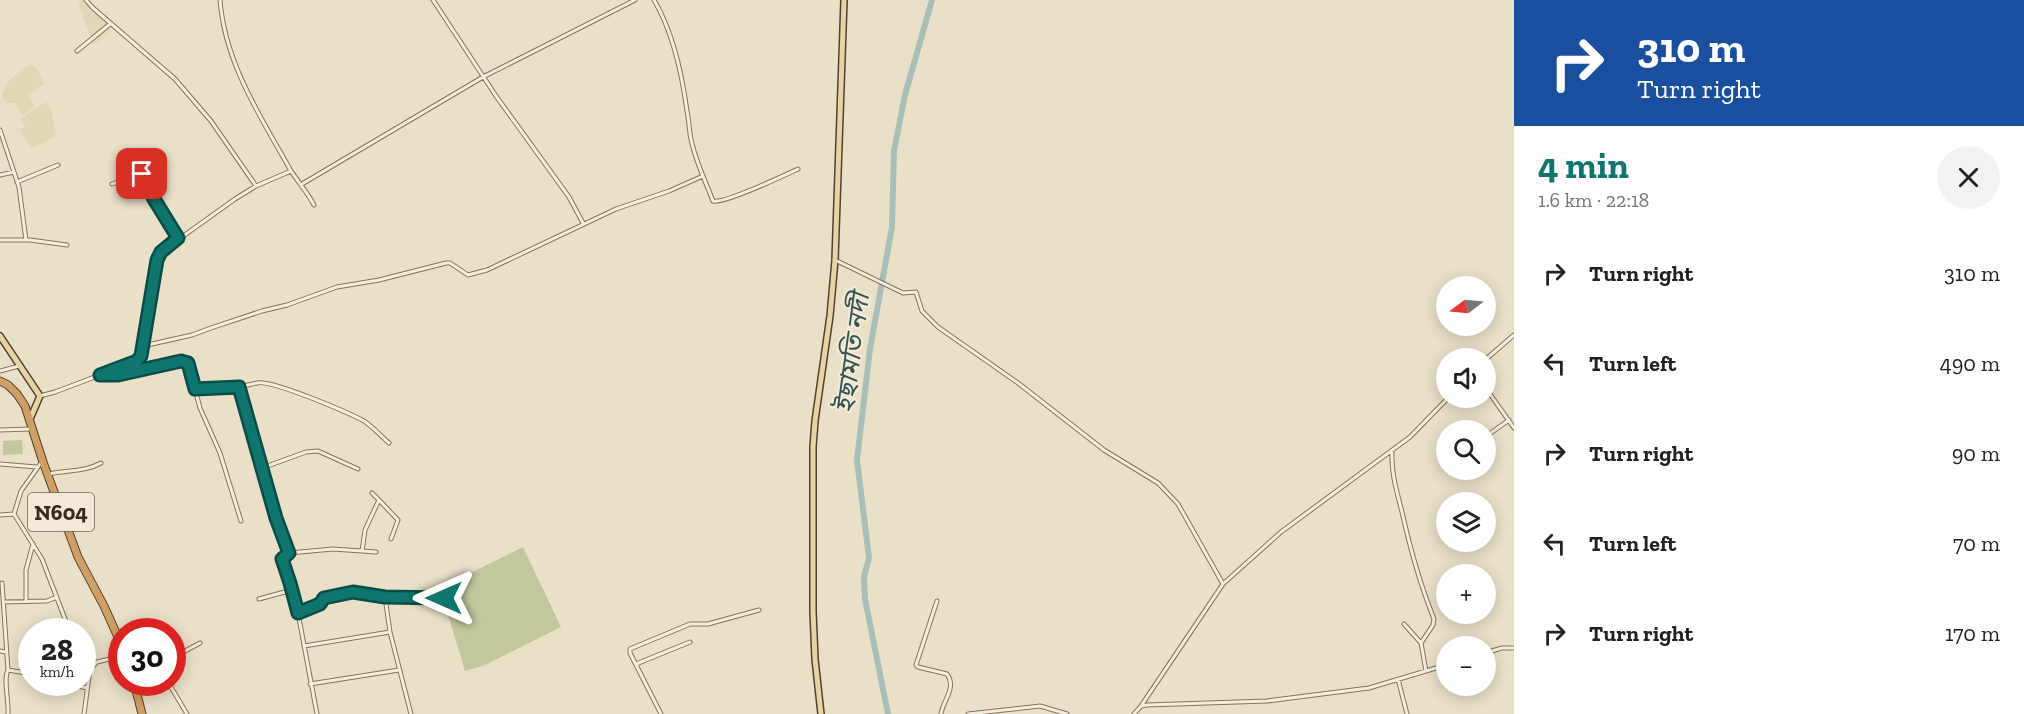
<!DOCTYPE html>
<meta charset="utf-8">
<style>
body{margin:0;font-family:"Zilla Slab","Noto Sans Bengali",serif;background:#f2f2f2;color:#222;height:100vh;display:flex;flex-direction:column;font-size:22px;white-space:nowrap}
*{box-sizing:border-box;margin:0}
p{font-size:20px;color:#767676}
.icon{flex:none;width:33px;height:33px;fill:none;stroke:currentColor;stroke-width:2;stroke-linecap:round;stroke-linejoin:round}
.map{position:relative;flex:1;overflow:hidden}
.sheet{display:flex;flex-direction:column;background:#fff;width:510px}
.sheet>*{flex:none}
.hud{background:#1a4fa0;color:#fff;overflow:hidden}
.needle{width:39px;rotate:254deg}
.controls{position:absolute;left:1436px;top:276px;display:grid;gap:12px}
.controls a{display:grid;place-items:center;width:60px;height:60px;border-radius:50%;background:#fff;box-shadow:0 3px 15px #0003;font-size:30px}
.speed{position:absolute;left:18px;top:618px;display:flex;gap:12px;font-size:30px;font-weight:700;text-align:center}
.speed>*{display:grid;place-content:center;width:78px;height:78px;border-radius:50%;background:#fff;box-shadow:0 3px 15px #0003;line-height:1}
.speed small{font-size:15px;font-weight:400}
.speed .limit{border:9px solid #d22;background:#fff;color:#111}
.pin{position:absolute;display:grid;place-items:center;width:51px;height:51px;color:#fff;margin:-26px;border-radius:12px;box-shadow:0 3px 9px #0006}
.me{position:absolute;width:66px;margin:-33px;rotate:270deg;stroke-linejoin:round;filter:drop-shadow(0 0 4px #0008)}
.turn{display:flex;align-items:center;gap:21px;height:126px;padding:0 24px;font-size:27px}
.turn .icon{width:78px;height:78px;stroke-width:2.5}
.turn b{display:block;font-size:42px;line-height:51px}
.round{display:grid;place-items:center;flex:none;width:63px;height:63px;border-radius:32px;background:#f2f2f2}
.headline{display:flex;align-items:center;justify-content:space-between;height:102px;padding:0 24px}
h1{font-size:36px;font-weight:700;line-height:45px;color:#0f766e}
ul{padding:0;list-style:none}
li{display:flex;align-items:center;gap:18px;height:90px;padding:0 24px}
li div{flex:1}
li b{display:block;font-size:22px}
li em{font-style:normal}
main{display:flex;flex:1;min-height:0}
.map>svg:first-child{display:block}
.farmland{fill:#ded8b6}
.green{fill:#c2c79d}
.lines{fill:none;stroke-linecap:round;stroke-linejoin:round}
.river{stroke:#a8beb8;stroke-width:6}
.street-casing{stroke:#84725f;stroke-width:5}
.primary-casing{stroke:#524133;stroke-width:8}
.highway-casing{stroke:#524133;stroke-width:9}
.street{stroke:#f5edda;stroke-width:3}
.primary{stroke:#e8d3a5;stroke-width:5}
.highway{stroke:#cf9f63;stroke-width:7}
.route-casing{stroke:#0a4d48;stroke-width:15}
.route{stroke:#0f766e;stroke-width:10}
.labels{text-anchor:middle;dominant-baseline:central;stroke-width:4.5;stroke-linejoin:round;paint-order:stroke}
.shield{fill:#f2ead7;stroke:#6e6458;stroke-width:1.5}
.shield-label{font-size:22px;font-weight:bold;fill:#362b21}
.water-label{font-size:26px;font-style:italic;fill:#325451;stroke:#f2ead7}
</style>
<main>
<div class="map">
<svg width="1514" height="714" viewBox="0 0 1514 714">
<rect width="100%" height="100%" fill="#eae0c8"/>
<!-- farmland -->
<path class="farmland" d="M81,0H87L113,26L109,30V32L93,45L78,1Z
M30,64L36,67L44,84L29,95L34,108L22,116L16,103H6L2,95L8,81Z
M46,102L51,107L56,137L32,148L19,130L25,126L20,119Z"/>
<!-- green -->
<path class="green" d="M22,440L23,454L3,455V441Z
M523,547L561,627L485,665L465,671L440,588Z"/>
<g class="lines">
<!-- river -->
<path class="river" d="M888,714L865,599L864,577L869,558L857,460L870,349L892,227L894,151L905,95L932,0"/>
<!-- street casing -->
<g class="street-casing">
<path id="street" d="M86,0L93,8L175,79L211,121L256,186
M220,0C225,64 261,117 291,171C299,183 307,192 314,205
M433,0L496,96L569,197L583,223
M654,0C673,32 682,74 687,111C689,120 689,130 691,139C695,160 705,180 713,201C724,204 783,176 798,169
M77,51L110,24
M0,130L19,187L26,240
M134,160L154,199L178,238
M0,175L14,172
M17,182L58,165
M112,184L142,174
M302,184L483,77L635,0
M0,240H30L67,245
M835,260L903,293L916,292L922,311L938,327L1018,383L1104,450L1158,483L1178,504L1223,584
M143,346L192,335L211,328L262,311L287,305L337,287L379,280L446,263H450L468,275L487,270L616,209L669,191L703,176
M1485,360L1514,335
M0,371L19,366
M102,376L118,375L181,361L188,363L200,408L220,453L241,521
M239,387C246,386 251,384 257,383C271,379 349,413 364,421C373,427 381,436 389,443
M1485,387L1514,428
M195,389L239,387L281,533L289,553L282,559L290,583L298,613L317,714
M40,396L55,392L137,361L143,350L157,260L161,252L235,199L256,186L291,171
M0,430L30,429
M1485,437L1509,420
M1392,452C1391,473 1397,492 1402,512C1410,548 1420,584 1434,619L1433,625L1421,643L1426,671
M0,464L37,467
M262,468L306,452L318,451L358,469
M49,474C67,470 85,472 101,463
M379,500L398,520L391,539
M14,514L42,559L70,632
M0,515L14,514L21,491L41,463
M362,551L365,530L379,500L372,493
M289,553L333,549L376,552
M2,583L8,670C3,679 9,701 8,714
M259,599L292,590
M26,601V570L33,544
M937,601L916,665L918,667L947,674C957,688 943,700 941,714
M3,602L47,601L57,597
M298,613L320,604L326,598L353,592L385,597
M1404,624L1421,643
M133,628L135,632
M304,646L390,632
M0,651L6,652
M1485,653L1502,648H1514
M82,655L90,669L84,714
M172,658L200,643
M636,664L690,642
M90,669L97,662L122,656
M8,670L32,674
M1398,679L1407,714
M61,682L87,688
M168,682L187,714
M310,684L399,670
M1141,706L1223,584L1281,532L1410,437L1448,398
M411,714L390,632L385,597L444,598
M661,714L630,653V649L690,624H708L759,610
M968,714L1040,706L1067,714
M1134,714L1141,706L1147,705L1267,701L1369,688L1446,665"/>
</g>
<!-- primary casing -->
<g class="primary-casing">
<path id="primary" d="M0,336L40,396L30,419
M821,714L815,659L813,611V447L815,421L830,316L835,260L844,0"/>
</g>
<!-- highway casing -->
<g class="highway-casing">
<path id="highway" d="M0,381L8,385L17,394L25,406L43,462L78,557L104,606L122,646
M134,682L142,714"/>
</g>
<!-- street -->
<use href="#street" class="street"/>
<!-- primary -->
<use href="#primary" class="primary"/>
<!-- highway -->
<use href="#highway" class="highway"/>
</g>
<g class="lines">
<!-- route casing -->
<g class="route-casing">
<path id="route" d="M142,174L154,199L178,238L161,252L157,260L141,356L137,361L100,375H118L181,361L188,363L195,389L239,387L276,518L289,553L282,559L290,583L298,613L320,604L324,598L353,592L385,597L444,598"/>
</g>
<!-- route -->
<use href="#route" class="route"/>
</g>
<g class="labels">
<!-- shield labels -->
<rect class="shield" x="28" y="493" width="66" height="38" rx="4.5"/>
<g class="shield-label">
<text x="61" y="512">N604</text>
</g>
<!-- water labels -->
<g class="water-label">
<text transform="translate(852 353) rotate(-82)">ইছামতি নদী</text>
</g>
</g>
</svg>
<div class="controls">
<a><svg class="needle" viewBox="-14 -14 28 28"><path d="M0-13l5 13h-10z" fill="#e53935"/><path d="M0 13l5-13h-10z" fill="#767676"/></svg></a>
<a><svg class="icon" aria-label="sound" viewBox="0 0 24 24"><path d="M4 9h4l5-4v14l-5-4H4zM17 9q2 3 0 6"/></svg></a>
<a><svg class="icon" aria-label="search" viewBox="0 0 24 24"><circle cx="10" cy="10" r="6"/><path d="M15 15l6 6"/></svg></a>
<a><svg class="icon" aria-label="layers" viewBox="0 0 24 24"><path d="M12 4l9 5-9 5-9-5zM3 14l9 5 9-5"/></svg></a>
<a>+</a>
<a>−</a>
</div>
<div class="speed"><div>28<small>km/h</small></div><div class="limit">30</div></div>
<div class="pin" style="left:142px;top:174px;background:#d93025"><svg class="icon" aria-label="arrive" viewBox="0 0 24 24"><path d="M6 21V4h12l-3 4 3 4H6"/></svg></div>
<svg class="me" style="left:444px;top:598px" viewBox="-20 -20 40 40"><path d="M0-17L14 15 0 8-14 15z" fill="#0f766e" stroke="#fff" stroke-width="4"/></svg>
</div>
<section class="sheet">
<div class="hud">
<div class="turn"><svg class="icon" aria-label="right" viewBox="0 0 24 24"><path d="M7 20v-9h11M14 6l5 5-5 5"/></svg><div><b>310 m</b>Turn right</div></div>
</div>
<div class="headline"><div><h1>4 min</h1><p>1.6 km · 22:18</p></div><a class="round"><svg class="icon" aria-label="close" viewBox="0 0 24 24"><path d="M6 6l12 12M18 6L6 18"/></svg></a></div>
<ul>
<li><svg class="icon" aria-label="right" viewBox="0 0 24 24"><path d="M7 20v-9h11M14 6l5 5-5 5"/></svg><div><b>Turn right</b></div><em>310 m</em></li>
<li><svg class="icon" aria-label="left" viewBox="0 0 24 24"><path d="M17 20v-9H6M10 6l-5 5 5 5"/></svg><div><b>Turn left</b></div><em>490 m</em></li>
<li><svg class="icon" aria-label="right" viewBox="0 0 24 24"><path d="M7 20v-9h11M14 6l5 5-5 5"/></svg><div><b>Turn right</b></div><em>90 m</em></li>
<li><svg class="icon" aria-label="left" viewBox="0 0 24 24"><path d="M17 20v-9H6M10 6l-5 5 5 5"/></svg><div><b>Turn left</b></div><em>70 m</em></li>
<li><svg class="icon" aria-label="right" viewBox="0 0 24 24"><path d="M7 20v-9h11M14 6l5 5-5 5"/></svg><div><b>Turn right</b></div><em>170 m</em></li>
</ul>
</section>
</main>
